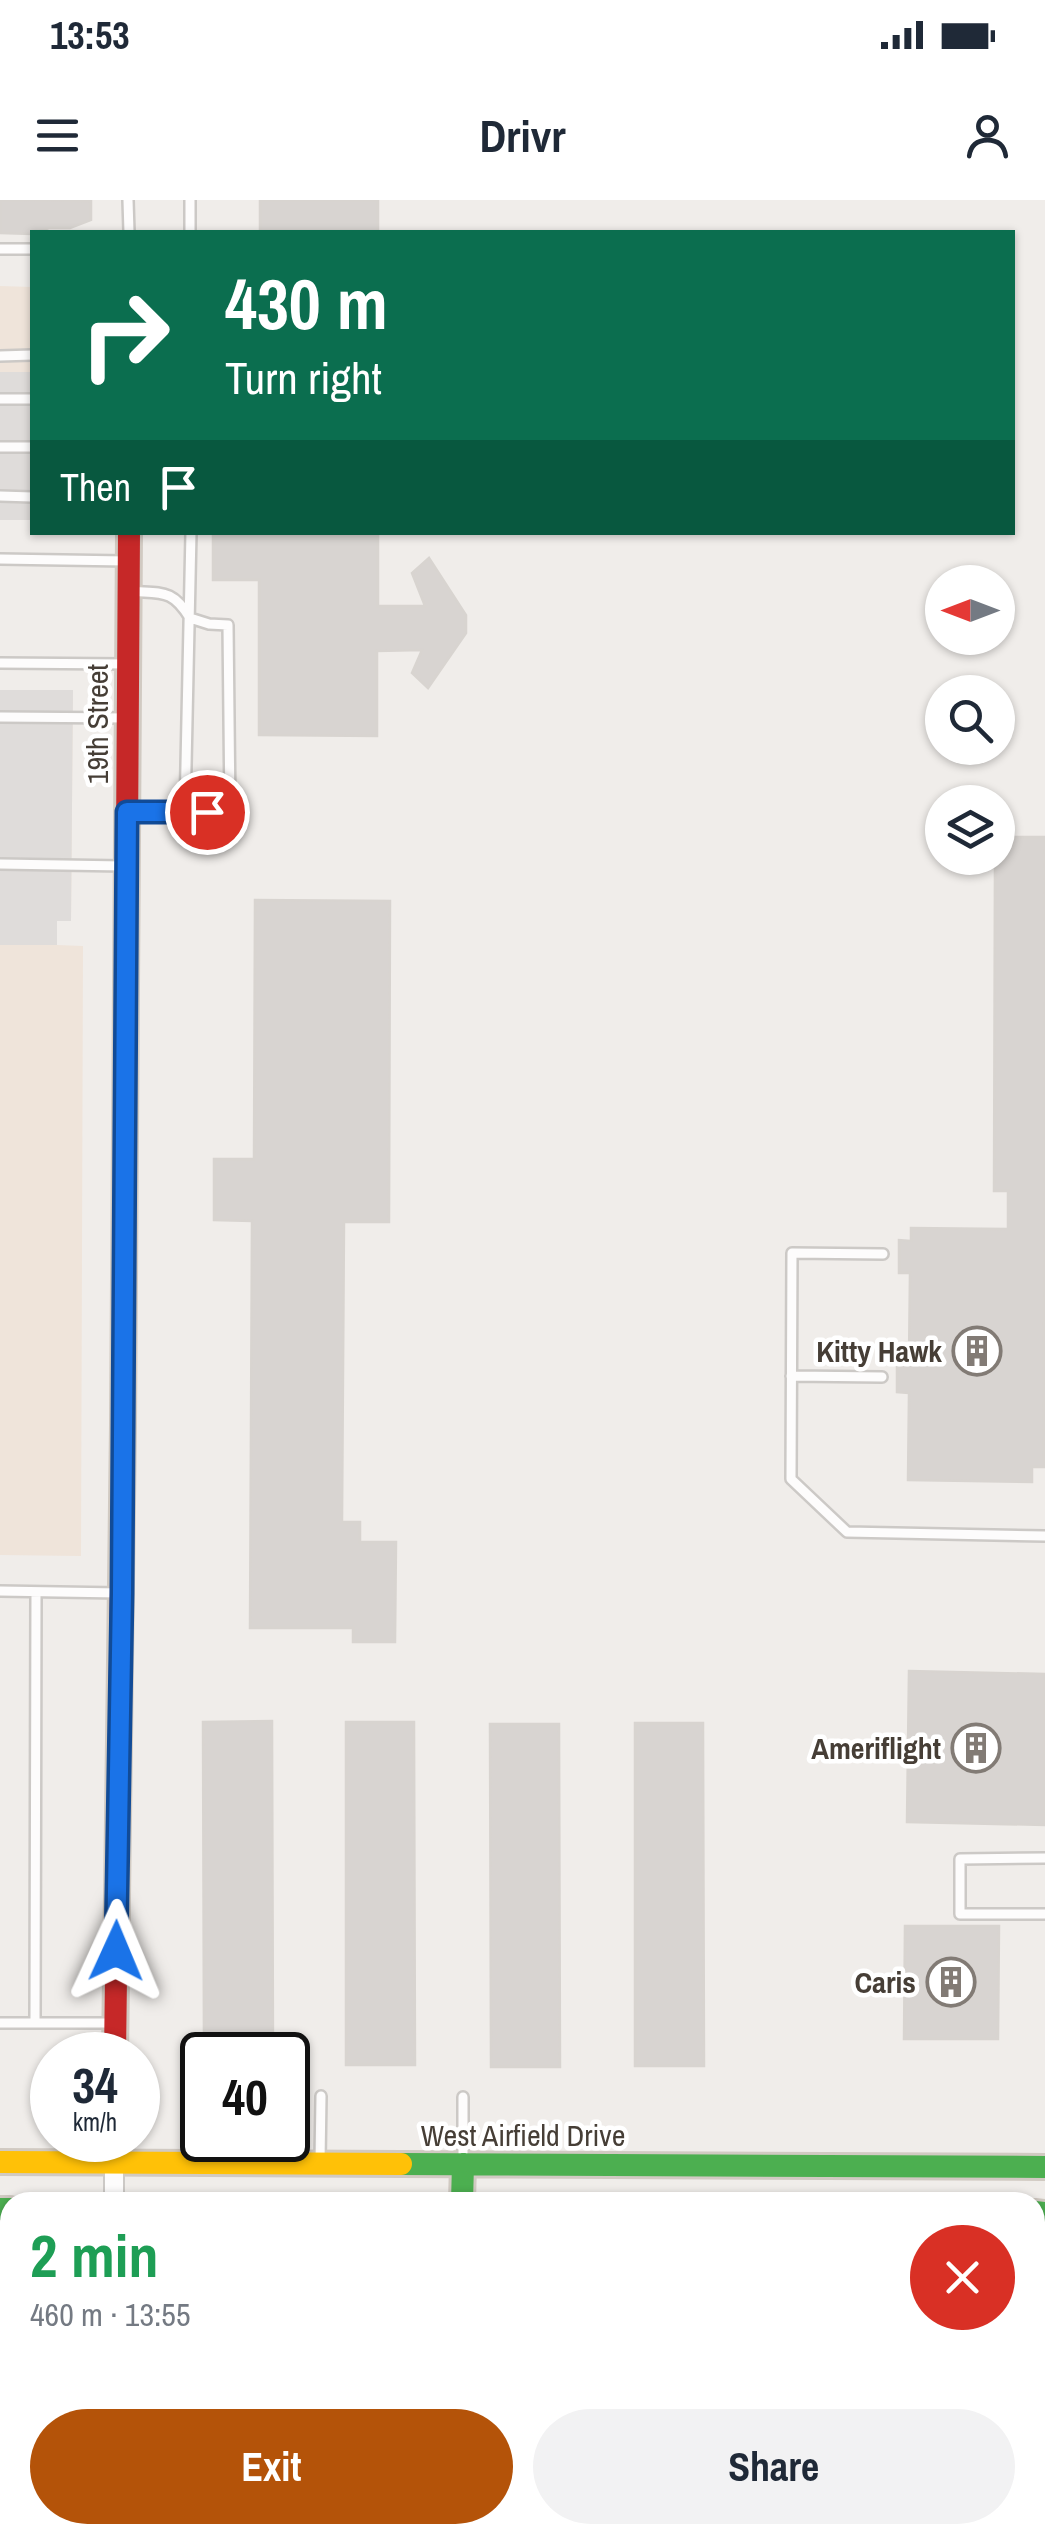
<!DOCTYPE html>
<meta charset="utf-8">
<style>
body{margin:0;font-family:"Archivo Narrow",sans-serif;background:#f2f2f3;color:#1f2937;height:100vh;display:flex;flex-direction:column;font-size:38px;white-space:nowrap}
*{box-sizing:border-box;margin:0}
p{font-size:32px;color:#747a83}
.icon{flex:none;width:55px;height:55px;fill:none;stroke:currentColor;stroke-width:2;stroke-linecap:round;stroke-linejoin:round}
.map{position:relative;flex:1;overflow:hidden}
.drawer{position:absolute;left:0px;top:1992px;width:1045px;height:352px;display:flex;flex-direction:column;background:#fff;border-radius:30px 30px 0 0;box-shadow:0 2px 8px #0004}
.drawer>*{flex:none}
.banner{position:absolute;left:30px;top:30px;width:985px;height:305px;border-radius:0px;box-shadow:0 2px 8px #0004;background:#0b6e4f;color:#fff;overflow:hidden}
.needle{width:65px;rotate:270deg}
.fabs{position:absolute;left:925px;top:365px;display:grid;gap:20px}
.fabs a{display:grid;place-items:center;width:90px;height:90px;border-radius:50%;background:#fff;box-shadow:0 2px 8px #0004;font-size:50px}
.speed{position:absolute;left:30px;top:1832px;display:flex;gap:20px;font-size:50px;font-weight:700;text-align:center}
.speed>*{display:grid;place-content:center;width:130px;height:130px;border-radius:50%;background:#fff;box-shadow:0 2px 8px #0004;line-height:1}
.speed small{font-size:25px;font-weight:400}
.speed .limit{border:5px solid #111;border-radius:15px;background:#fff;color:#111}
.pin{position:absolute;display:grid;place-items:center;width:85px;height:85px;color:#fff;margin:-42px;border:5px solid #fff;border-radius:50%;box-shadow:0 2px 10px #0007}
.me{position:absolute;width:110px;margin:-55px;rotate:1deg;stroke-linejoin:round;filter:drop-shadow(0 0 8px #0008)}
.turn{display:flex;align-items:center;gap:35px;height:210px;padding:0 30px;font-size:45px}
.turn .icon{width:130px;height:130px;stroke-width:2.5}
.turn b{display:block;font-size:70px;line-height:85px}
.then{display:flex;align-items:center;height:95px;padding:0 30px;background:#0003;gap:20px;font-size:38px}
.round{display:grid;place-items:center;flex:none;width:105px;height:105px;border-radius:52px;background:#f2f2f3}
.summary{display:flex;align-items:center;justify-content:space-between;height:170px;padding:0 30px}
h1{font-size:60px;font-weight:700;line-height:75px;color:#1e9e55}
.action{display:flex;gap:20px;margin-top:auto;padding:20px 30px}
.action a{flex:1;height:115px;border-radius:60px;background:#b45309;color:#fff;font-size:40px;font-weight:700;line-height:115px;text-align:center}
.action a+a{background:#f2f2f3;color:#1f2937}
.status{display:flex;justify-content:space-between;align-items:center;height:70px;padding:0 50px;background:#fff;direction:ltr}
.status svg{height:28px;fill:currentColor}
header{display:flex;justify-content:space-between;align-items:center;height:130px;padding:0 30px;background:#fff;font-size:45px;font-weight:700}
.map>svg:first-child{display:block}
.commercial{fill:#efe4da}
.industrial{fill:#e0dcd8}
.parking{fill:#dfdcda}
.building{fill:#d8d4d1;stroke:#d8d4d0;stroke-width:2.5}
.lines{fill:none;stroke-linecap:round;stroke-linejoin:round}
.lane-casing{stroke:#ccc9c6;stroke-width:14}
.street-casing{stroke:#ccc9c6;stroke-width:22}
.fast-casing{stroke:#d1cac2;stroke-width:28}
.slow-casing{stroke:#d1cac2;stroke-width:28}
.jam-casing{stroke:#d1cac2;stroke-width:28}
.lane{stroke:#fdfcfc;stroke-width:9}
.street{stroke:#fdfcfc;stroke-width:18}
.fast{stroke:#4caf50;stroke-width:22}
.slow{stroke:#ffc107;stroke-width:22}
.jam{stroke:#c62828;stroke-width:22}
.route-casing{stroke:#114b97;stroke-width:25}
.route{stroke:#1a73e8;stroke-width:18}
.labels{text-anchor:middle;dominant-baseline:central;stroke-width:9;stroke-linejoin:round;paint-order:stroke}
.street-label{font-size:30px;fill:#463e36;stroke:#fff}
.poi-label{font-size:30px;font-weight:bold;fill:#463e36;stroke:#fff;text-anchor:end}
</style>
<div class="status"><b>13:53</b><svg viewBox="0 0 49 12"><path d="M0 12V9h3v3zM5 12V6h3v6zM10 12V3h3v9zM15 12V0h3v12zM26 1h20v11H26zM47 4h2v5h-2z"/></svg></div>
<header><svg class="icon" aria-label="menu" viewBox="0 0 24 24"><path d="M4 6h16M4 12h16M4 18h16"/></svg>Drivr<svg class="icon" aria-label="person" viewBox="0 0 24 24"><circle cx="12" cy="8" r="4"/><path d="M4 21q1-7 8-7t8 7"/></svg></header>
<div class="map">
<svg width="1045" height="2344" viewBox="0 0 1045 2344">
<rect width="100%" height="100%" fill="#f0edea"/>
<!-- commercial -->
<path class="commercial" d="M0,86L32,87V320H0Z
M0,490H73L71,721H57V745L83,746L81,1356L0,1355Z
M0,2041H10V2335H407V2344H0Z"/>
<!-- industrial -->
<path class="industrial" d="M1035,2045H1045V2344H407V2335H1035Z"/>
<!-- parking -->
<path class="parking" d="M0,172H32V320H0Z
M0,490H73L71,721H57V745H0Z"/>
<!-- building -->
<path class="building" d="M0,0L91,1V20L70,28H49L32,34L0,33Z
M260,0H378V32H260Z
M213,332H378V406H425L412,373L429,358L466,415V433L428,488L412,473L422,450L377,451V536L259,535V380H213Z
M998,637H1045L1044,1267H1032V1282L908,1280L909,1193L897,1192V1158H909L910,1073H899V1040L911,1041V1028L1008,1029V991H994L995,658H998Z
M255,700L390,701L389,1022H344L342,1322H360V1342H396L395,1442H353V1428H250L252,1021L214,1020V959H254Z
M909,1471L1045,1474V1625L907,1622Z
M272,1521L273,1855H204L203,1522Z
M346,1522H414L415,1865H346Z
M635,1523H703L704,1866H635Z
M490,1524H559L560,1867H491Z
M905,1726H999L998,1839H904Z"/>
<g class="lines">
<!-- lane casing -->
<g class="lane-casing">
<path id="lane" d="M128,0L129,32
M190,0V32
M0,49H32
M0,156L32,155
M0,199H32
M0,247H32
M0,296L32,297
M0,359L126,361
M128,391C161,394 172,388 190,418L209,424L228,425L230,611L130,612
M0,463L127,464
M0,517L127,518
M185,612L191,332
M0,664L124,666
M883,1054L792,1053L791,1279L847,1332L1045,1336
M791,1176L882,1177
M0,1391L119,1393
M1045,1658L960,1659V1714H1045
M0,1823H112
M35,1823L36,1392
M463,1897V1961
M320,1961L321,1896
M1035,2076H1045
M0,2087H10
M0,2136H10
M1035,2267H1045
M333,2344L334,2335
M455,2344V2335"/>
</g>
<!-- street casing -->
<g class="street-casing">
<path id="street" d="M114,2002V1940"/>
</g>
<!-- fast casing -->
<g class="fast-casing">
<path id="fast" d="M123,1225L127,639
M401,1964L1045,1967
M462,2002L463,1964
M0,2009H10
M1035,2012L1045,2013"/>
</g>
<!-- slow casing -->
<g class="slow-casing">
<path id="slow" d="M0,1962L401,1964"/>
</g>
<!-- jam casing -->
<g class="jam-casing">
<path id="jam" d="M127,639L129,332
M115,1855L123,1225"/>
</g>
<!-- lane -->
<use href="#lane" class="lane"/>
<!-- street -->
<use href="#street" class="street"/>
<!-- fast -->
<use href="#fast" class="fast"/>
<!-- slow -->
<use href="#slow" class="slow"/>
<!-- jam -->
<use href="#jam" class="jam"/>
</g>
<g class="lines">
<!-- route casing -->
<g class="route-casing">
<path id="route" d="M116,1751L122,1393L127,612H207"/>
</g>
<!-- route -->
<use href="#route" class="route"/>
</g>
<!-- icons -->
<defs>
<g id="building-ring" transform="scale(2.5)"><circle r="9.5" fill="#fff" stroke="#827b75" stroke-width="1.5"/><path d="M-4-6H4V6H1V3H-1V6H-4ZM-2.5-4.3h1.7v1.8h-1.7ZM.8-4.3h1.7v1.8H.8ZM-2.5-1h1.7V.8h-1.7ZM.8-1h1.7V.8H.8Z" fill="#827b75"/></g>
</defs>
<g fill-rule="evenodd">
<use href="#building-ring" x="977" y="1151"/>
<use href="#building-ring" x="976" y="1548"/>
<use href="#building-ring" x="951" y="1782"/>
</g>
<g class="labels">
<!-- street labels -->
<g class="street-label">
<text transform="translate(97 524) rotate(-90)">19th Street</text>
<text x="523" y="1935">West Airfield Drive</text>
</g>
<!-- poi labels -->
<g class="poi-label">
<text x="942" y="1151">Kitty Hawk</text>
<text x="941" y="1548">Ameriflight</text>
<text x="916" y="1782">Caris</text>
</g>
</g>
</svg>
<div class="fabs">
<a><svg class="needle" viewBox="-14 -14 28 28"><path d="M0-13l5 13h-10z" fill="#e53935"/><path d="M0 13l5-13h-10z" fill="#747a83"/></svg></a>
<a><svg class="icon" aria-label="search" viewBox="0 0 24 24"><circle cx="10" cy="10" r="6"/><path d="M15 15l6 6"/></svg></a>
<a><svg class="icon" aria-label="layers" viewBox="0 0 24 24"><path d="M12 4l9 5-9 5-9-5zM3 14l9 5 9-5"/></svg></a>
</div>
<div class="speed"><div>34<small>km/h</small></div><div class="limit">40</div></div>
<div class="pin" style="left:207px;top:612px;background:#d93025"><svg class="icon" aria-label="arrive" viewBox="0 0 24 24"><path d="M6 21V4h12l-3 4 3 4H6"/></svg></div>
<svg class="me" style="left:116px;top:1751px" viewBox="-20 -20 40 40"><path d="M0-17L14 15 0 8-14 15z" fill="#1a73e8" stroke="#fff" stroke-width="4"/></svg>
<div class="banner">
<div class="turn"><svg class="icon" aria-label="right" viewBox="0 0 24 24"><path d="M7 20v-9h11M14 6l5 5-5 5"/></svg><div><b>430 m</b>Turn right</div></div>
<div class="then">Then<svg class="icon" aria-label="arrive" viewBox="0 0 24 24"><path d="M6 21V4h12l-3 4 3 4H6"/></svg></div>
</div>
<section class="drawer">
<div class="summary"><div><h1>2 min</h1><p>460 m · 13:55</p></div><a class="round" style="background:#d93025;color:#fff"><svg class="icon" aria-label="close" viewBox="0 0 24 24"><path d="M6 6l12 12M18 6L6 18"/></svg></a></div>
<div class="action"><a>Exit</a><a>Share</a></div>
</section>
</div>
